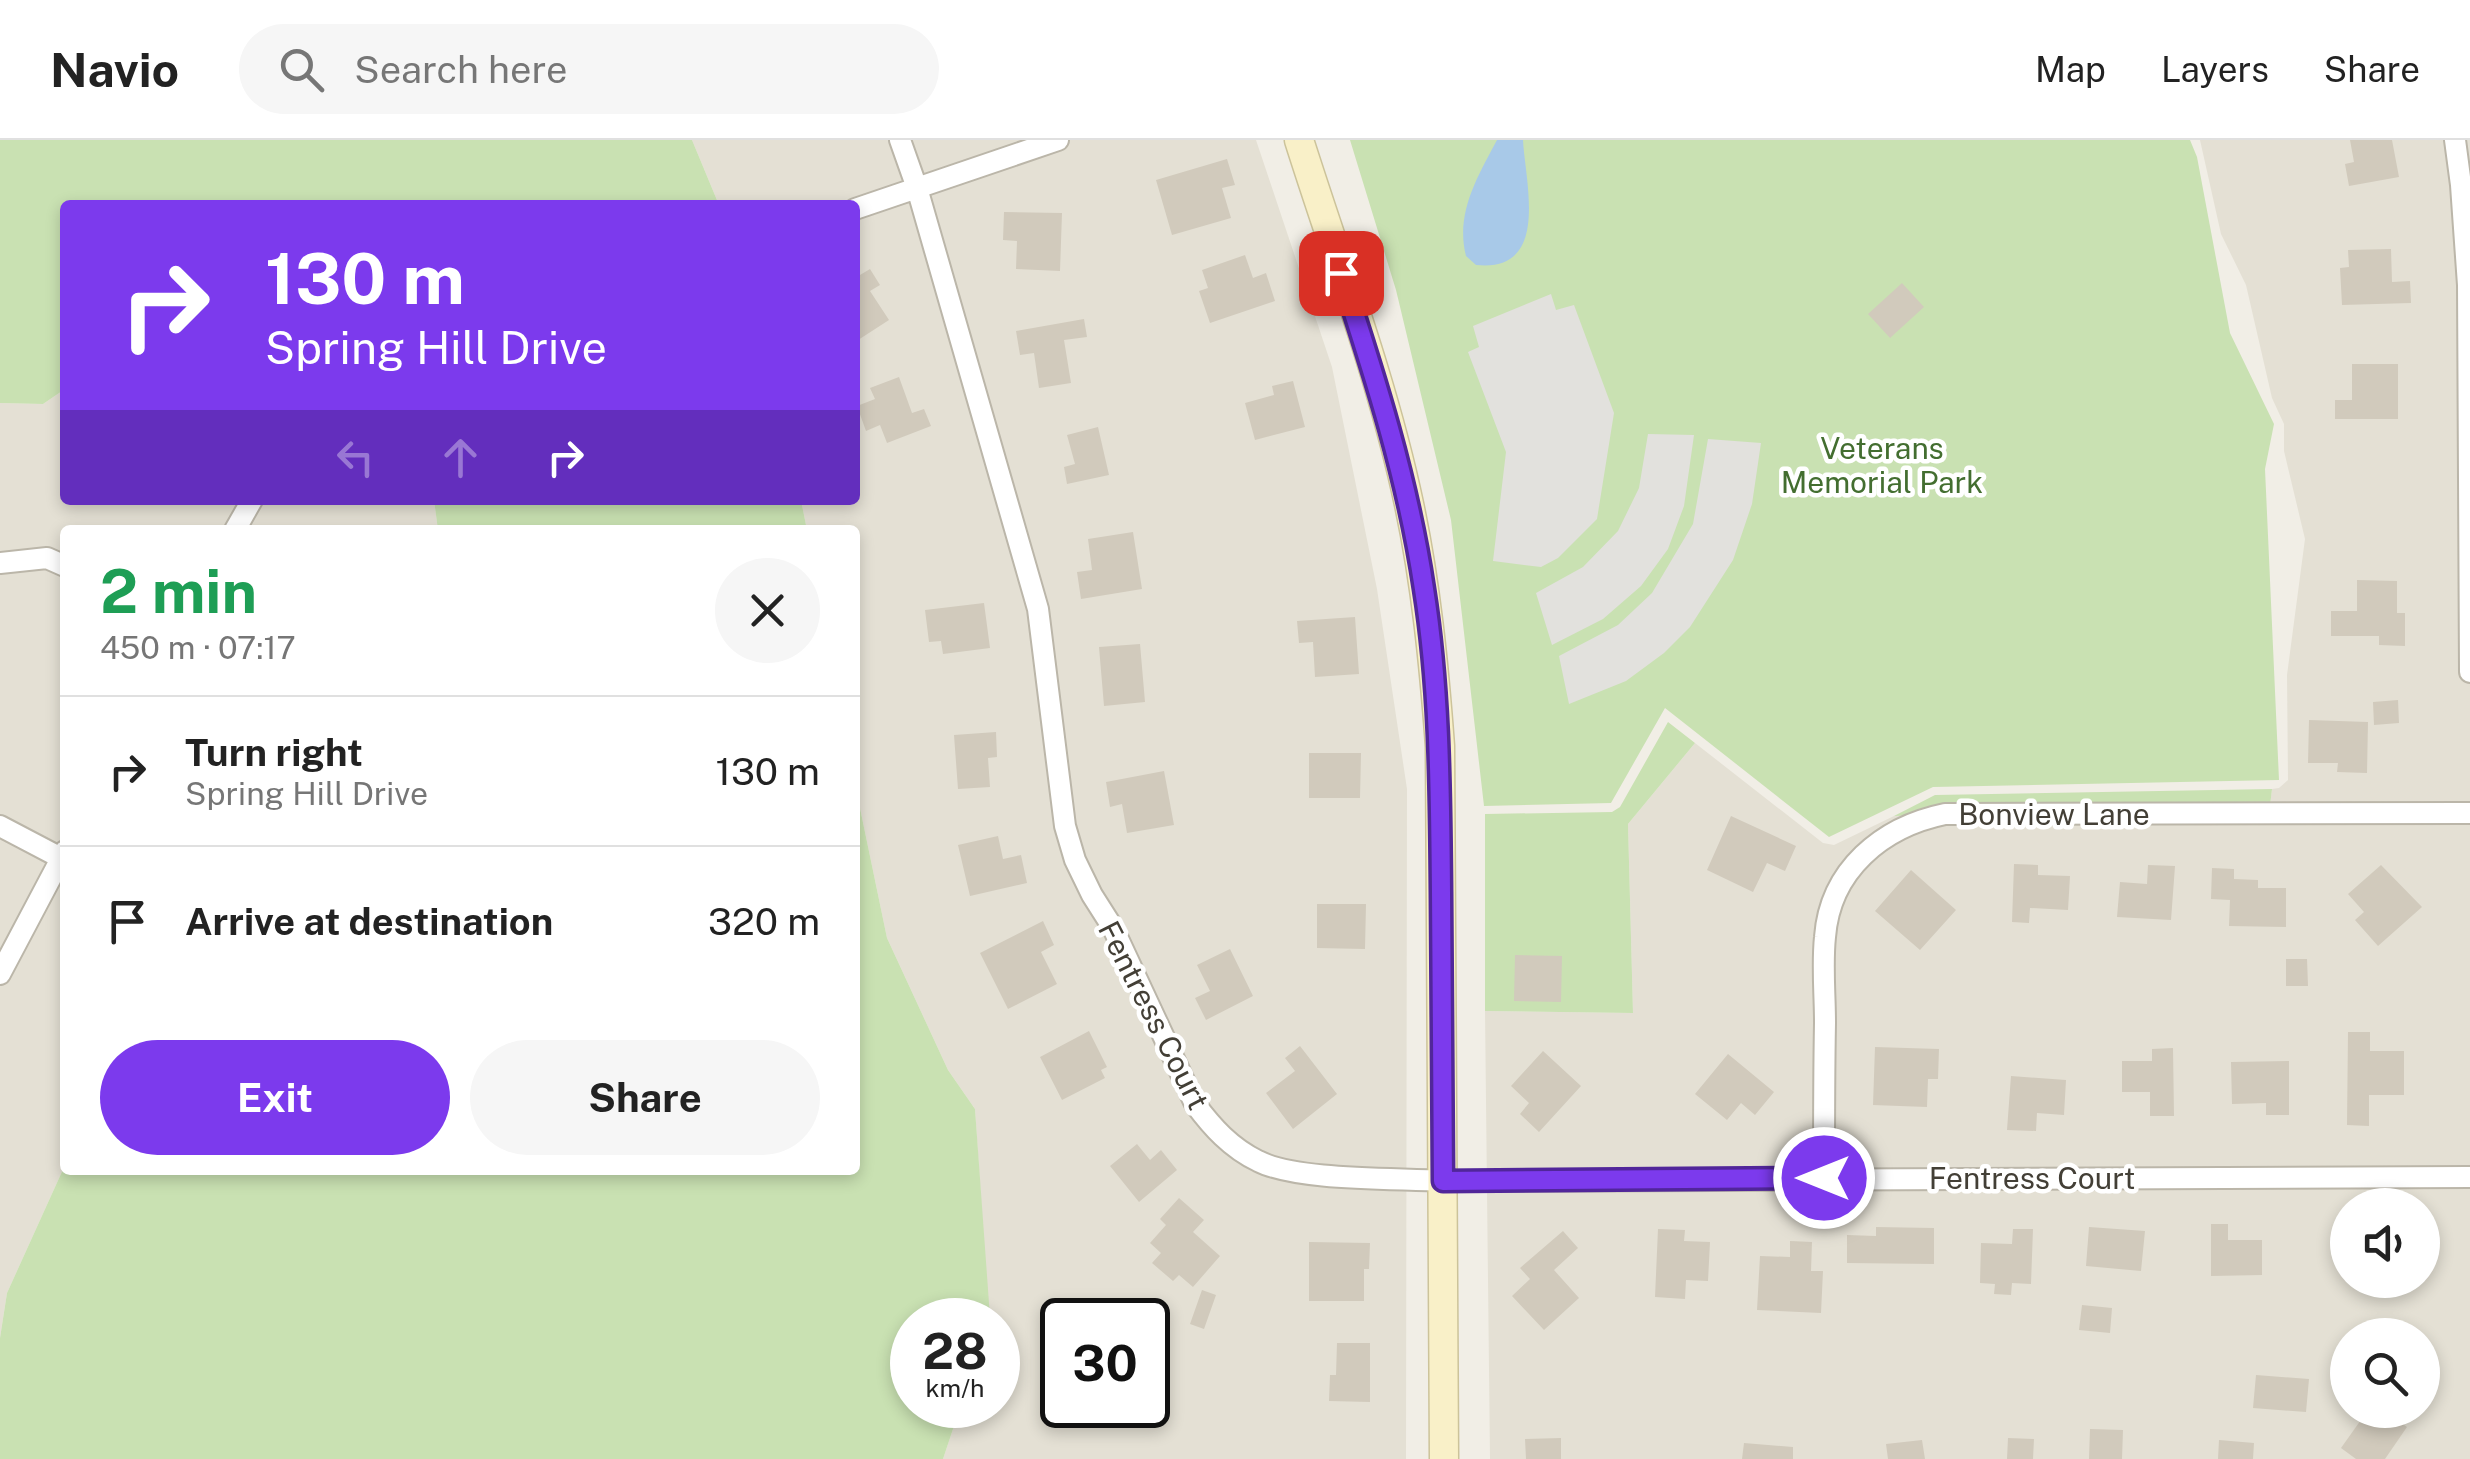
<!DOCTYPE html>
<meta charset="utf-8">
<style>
body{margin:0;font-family:"Public Sans",sans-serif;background:#f6f6f6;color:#222;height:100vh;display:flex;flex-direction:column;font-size:38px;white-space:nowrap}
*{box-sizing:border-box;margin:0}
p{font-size:32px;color:#767676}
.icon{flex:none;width:55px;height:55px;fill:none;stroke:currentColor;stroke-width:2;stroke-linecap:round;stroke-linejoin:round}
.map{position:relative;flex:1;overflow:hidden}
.drawer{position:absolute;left:60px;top:385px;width:800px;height:650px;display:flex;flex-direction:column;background:#fff;border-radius:10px;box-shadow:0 5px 15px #0003}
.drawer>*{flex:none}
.banner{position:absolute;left:60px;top:60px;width:800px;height:305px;border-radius:10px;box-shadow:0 5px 15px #0003;background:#7c3aed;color:#fff;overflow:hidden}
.buttons{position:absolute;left:2330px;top:1048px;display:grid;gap:20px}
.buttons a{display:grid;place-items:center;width:110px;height:110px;border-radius:50%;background:#fff;box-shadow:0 5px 15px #0003;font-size:50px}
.speed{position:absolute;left:890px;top:1158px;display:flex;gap:20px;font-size:50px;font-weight:700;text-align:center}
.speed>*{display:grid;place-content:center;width:130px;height:130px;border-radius:50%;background:#fff;box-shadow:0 5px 15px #0003;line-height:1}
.speed small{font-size:25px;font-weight:400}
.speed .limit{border:5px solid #111;border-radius:15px;background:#fff;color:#111}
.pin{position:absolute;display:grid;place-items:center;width:85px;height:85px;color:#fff;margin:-42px;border-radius:20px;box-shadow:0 5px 15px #0006}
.me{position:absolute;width:110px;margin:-55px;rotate:270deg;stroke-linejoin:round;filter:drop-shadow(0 0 8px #0008)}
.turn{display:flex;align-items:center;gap:35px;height:210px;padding:0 40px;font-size:45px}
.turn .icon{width:130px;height:130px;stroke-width:2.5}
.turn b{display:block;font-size:70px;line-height:85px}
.lanes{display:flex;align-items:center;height:95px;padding:0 40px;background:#0003;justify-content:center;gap:50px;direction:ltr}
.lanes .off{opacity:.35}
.round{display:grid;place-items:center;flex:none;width:105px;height:105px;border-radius:52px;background:#f6f6f6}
.headline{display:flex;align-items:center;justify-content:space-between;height:170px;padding:0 40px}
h1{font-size:60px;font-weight:700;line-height:75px;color:#1e9e55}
.action{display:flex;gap:20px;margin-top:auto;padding:20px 40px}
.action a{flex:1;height:115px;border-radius:60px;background:#7c3aed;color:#fff;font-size:40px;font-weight:700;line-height:115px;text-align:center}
.action a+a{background:#f6f6f6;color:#222}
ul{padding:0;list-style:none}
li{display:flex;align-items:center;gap:30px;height:150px;padding:0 40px;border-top:2px solid #e0e0e0}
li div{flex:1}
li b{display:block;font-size:38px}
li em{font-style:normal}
header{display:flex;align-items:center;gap:60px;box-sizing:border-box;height:140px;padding:0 50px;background:#fff;border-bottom:2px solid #e0e0e0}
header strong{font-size:48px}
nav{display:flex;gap:55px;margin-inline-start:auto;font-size:35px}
.search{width:700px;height:90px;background:#f6f6f6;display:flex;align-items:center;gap:25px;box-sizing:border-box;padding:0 35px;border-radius:55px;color:#767676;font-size:38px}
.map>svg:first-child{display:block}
.residential{fill:#e4e0d4;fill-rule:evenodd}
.green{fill:#c9e1b2}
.parking{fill:#e2e1dd}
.water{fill:#a8c9e8}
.building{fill:#d1cabc}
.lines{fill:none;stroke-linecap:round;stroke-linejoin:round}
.minor-casing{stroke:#bbb6a9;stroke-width:24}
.secondary-casing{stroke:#ccc39a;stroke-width:31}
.minor{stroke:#fff;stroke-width:20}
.secondary{stroke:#f9f0c8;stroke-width:28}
.route-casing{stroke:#51269a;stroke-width:25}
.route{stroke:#7c3aed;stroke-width:18}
.labels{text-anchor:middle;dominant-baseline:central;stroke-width:9;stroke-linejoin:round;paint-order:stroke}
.park-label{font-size:30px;fill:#436e30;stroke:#fff}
.street-label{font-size:30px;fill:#433f36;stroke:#fff}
</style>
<header>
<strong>Navio</strong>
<div class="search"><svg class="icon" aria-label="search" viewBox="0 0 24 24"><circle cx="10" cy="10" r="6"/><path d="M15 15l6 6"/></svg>Search here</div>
<nav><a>Map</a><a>Layers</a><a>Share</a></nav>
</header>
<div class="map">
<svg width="2470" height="1319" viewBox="0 0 2470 1319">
<rect width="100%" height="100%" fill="#f1eee6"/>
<!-- residential -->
<path class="residential" d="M692,0H1256L1332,227L1377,449L1407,649L1406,1319H943L961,1265H998V1180H989L975,969L948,930L887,798L855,644V390H807L801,360H855V65H719ZM1062,1180H1148V1265H1062Z
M2200,0H2470V1319H1490L1485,871L1633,873L1628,684L1695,603L1823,703L1834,705L1894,676L2270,666L2272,649L2279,648L2288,640L2287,535L2305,399L2284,311V284L2272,258L2246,145L2221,94ZM2348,1065H2422V1140H2348ZM2348,1195H2422V1270H2348Z
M65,249V360H434L438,390H65V1025L7,1153L0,1198V263L43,264Z"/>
<!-- green -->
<path class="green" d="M0,0H692L719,65H65V249L43,264L0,263Z
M1350,0H2190L2197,17L2230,193L2274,284L2265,329L2279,640L1933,647L1829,697L1665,568L1611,663L1484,666L1451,380L1396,150Z
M434,360H801L807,390H438Z
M1668,582L1695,603L1628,684L1633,873L1485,871V674L1612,672L1620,667Z
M855,644L887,798L948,930L975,969L990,1177L989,1180H912V1265H961L943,1319H0V1198L7,1153L65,1025V1030H855Z
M2272,649L2270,666L1894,676L1935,655Z"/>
<!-- parking -->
<path class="parking" d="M1551,154L1556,170L1574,165L1614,273L1597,379L1558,418L1541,427L1493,421L1506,312L1468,212L1479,207L1473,186Z
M1648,294L1694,295L1684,366L1668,409L1641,446L1603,479L1552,505L1536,453L1583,427L1618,391L1639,348Z
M1708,299L1761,303L1752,364L1733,420L1690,487L1664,513L1626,541L1569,564L1559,516L1618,485L1652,453L1693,384Z"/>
<!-- water -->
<path class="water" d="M1497,0H1523C1525,42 1551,133 1476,125L1466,116C1455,73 1478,36 1497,0Z"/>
<!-- building -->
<path class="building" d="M2350,0H2392L2399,37L2349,46L2345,24L2354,22Z
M1227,19L1235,45L1222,48L1231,78L1172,95L1156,40Z
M1004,72L1062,73L1060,131L1016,129L1017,101L1003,100Z
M2391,109L2392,142L2410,141L2411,163L2342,165L2340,128L2349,127L2348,110Z
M1245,115L1253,138L1266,133L1275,161L1210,183L1199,151L1208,148L1202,130Z
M855,126L860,135L870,129L880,145L870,151L889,180L855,202Z
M1902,143L1924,167L1890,198L1868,174Z
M1084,179L1087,197L1064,200L1071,243L1039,248L1034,213L1020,215L1016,191Z
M2352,224H2398V279H2335V260H2352Z
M899,237L912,273L924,269L931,286L887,303L880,285L866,291L857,266L875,259L870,248Z
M1293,241L1305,287L1255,300L1245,263L1274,255L1272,246Z
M1098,287L1109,335L1067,344L1064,327L1075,324L1067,295Z
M1133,392L1142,449L1081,459L1077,432L1092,430L1088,399Z
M2357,440L2397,441V473H2405V506L2379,505V496H2331V471H2357Z
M984,463L990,508L943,514L941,501L929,502L925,470Z
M1355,477L1359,534L1315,537L1313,502L1299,503L1297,481Z
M1140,504L1145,562L1104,566L1099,507Z
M2398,560L2399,583L2374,585L2373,562Z
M2309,580L2368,582L2367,633L2337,632L2338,623H2308Z
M996,592L997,617L988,618L990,647L958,649L954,595Z
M1309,613H1361L1360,658H1309Z
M1164,631L1174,685L1127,693L1122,664L1110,667L1106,642Z
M1731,676L1796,706L1785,731L1767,723L1753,752L1707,730Z
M998,696L1003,719L1021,715L1027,743L970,756L958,705Z
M2014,724L2038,725V735L2070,736L2068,770L2030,768L2029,783L2012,782Z
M2148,725L2175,726L2171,780L2117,777L2120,742L2147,744Z
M2381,725L2422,767L2378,806L2355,780L2364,772L2348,754Z
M2212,728L2234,729V739L2258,740V748H2286V787L2229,786L2230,760L2211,759Z
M1911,730L1956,770L1920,810L1875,771Z
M1317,764H1366L1365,809L1317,808Z
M1043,781L1054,805L1041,812L1057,844L1008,869L980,813Z
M1230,809L1253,856L1206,880L1195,858L1210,851L1197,825Z
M1515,815L1562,816L1561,862L1514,861Z
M2286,819H2307L2308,846H2286Z
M1089,891L1107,927L1101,930L1105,938L1062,960L1040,917Z
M2348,892H2370V911H2404V955H2369V986L2347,985Z
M1300,906L1337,954L1293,989L1266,953L1295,931L1285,918Z
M1875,907L1939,909L1938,939H1928L1927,967L1873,965Z
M2173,908L2174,976H2150V952H2122V921H2152V909Z
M1543,911L1581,946L1539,992L1520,974L1529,963L1511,946Z
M1728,914L1774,952L1755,975L1741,963L1727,980L1695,954Z
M2289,921V975H2266V963L2232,964L2231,922Z
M2011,936L2066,940L2064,975L2037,973L2036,991L2007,990Z
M1137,1004L1150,1020L1161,1010L1177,1030L1139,1062L1110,1026Z
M1179,1058L1204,1080L1193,1092L1220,1116L1193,1147L1179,1135L1173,1141L1152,1123L1161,1113L1150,1103L1166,1085L1160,1079Z
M2211,1084H2228V1100H2262V1135L2211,1136Z
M1876,1087L1934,1088V1124L1847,1123V1095L1876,1096Z
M2089,1087L2145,1091L2141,1131L2086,1126Z
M1658,1089L1685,1090L1684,1101L1710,1102L1708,1141L1686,1140L1685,1159L1655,1157Z
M2013,1089H2033L2031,1144L2012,1143L2011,1155L1994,1154L1995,1144L1980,1143L1981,1103L2012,1104Z
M1563,1091L1578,1108L1554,1130L1579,1158L1544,1190L1512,1156L1530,1139L1520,1128Z
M1790,1101L1812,1102L1811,1131H1823L1821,1173L1757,1170L1760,1116L1790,1117Z
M1309,1102L1370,1103L1369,1129H1364V1161H1309Z
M1202,1150L1216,1155L1204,1189L1190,1184Z
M2082,1165L2112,1168L2110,1193L2079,1190Z
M1337,1203H1370V1262L1329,1261L1330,1235H1336Z
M2256,1235L2309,1239L2306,1272L2253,1268Z
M2368,1270H2383L2407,1287L2385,1319H2356L2341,1308Z
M2090,1289L2123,1290L2122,1319H2089Z
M1561,1298V1319H1526L1525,1299Z
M2008,1298L2034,1299L2033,1319H2007Z
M1922,1300L1925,1319H1888L1886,1304Z
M2219,1300L2254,1303L2253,1319H2218Z
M1744,1303L1793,1307V1319H1742Z"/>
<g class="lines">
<!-- minor casing -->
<g class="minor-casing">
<path id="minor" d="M900,0L917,48L1038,469L1065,686L1075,720L1092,755L1113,788L1195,964C1212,987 1231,1008 1258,1021C1297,1041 1395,1038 1443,1041L2470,1037
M2455,0L2461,45L2468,145L2470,532
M855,69L1058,0
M235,390L252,360
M0,423L47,418L65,426
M0,686L61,718
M0,834L65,711
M1824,1038C1824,986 1824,934 1825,883C1825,854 1822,825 1825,797C1830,730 1882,687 1945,674L2470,673"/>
</g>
<!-- secondary casing -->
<g class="secondary-casing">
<path id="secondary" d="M1299,0C1337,120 1383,241 1409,364C1426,444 1434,525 1440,606L1444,1319"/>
</g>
<!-- minor -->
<use href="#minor" class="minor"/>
<!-- secondary -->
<use href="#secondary" class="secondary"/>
</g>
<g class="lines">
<!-- route casing -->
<g class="route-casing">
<path id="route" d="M1341,133C1375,237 1408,340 1424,449C1440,550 1440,651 1441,752C1441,849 1442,945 1443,1041L1824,1038"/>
</g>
<!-- route -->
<use href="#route" class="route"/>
</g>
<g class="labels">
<!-- park labels -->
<g class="park-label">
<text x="1882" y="308">Veterans<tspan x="1882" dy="34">Memorial Park</tspan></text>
</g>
<!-- street labels -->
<g class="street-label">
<text x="2054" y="674">Bonview Lane</text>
<text transform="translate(1154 875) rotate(63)">Fentress Court</text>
<text x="2032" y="1038">Fentress Court</text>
</g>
</g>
</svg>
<div class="buttons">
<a><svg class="icon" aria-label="sound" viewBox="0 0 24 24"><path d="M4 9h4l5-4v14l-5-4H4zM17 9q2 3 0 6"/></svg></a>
<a><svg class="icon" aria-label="search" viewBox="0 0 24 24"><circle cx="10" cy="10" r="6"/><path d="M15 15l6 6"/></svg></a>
</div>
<div class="speed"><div>28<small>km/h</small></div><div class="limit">30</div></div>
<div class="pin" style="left:1341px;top:133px;background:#d93025"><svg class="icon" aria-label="arrive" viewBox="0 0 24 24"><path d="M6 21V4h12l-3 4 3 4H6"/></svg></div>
<svg class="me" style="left:1824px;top:1038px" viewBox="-20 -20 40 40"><circle r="17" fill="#7c3aed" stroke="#fff" stroke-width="3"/><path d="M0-11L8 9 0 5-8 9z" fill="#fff"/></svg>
<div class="banner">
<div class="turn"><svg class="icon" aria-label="right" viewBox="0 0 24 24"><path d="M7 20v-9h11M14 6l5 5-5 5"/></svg><div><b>130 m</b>Spring Hill Drive</div></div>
<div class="lanes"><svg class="icon off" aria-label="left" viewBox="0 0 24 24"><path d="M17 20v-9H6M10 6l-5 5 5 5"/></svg><svg class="icon off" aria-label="ahead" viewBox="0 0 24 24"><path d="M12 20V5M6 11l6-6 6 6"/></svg><svg class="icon" aria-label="right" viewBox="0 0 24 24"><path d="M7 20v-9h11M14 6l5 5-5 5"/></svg></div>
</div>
<section class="drawer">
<div class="headline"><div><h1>2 min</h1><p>450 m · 07:17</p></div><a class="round"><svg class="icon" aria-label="close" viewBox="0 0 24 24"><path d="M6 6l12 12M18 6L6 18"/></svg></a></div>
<ul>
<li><svg class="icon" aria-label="right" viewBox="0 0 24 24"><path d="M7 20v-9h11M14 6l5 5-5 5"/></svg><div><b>Turn right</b><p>Spring Hill Drive</p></div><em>130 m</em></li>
<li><svg class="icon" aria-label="arrive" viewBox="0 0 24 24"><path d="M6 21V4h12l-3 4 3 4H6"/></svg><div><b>Arrive at destination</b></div><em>320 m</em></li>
</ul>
<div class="action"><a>Exit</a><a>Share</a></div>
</section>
</div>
